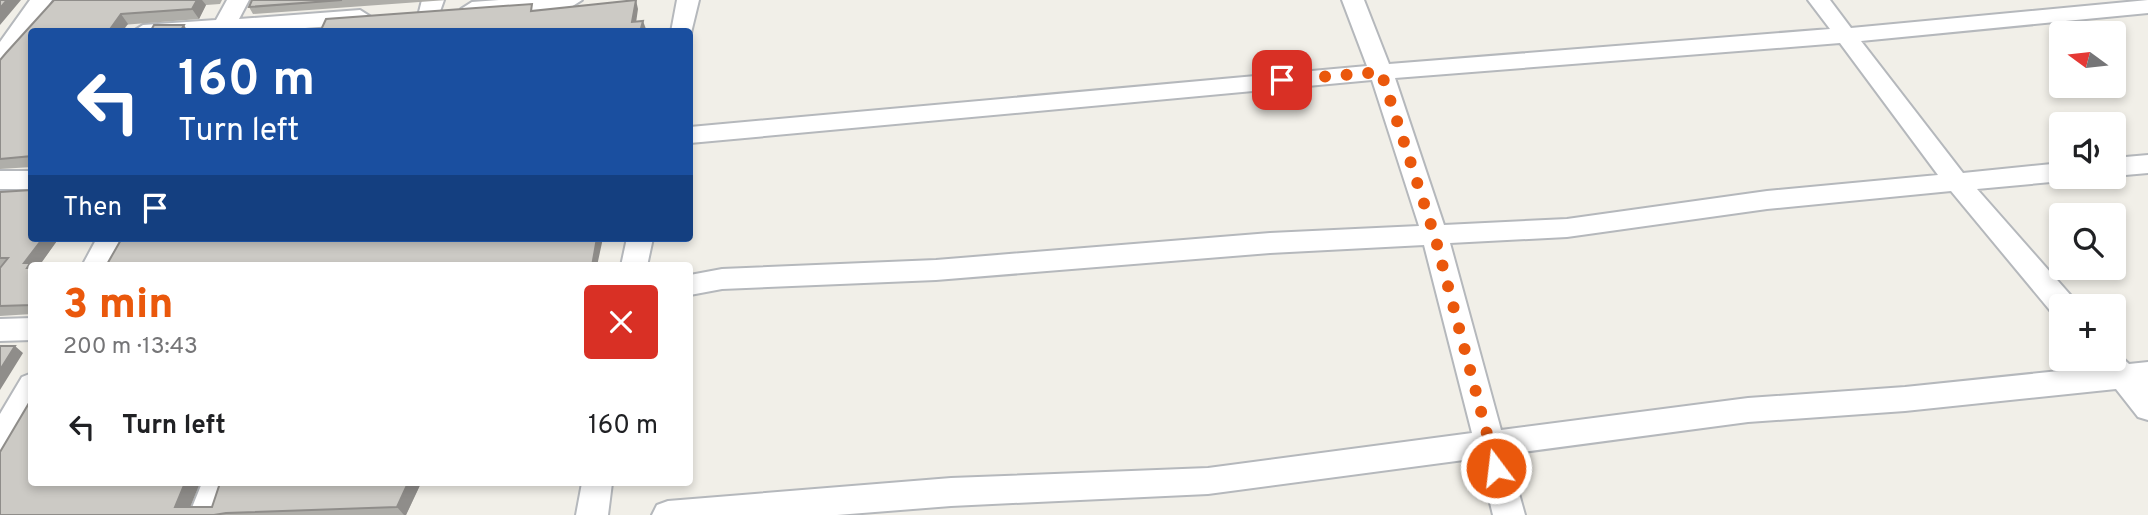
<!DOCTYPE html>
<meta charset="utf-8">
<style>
body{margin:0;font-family:Overpass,sans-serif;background:#f6f6f6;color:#202124;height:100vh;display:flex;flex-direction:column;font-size:26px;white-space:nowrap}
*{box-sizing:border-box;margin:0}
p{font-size:23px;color:#757577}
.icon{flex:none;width:38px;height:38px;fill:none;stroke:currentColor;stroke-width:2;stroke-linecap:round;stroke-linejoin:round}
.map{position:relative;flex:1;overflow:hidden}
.panel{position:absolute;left:28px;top:262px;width:665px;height:224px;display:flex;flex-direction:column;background:#fff;border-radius:7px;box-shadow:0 4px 10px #0003}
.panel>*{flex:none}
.banner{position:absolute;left:28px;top:28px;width:665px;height:214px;border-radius:7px;box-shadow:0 4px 10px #0003;background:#1a4fa0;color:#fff;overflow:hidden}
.needle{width:46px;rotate:285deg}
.buttons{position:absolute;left:2049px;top:21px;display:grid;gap:14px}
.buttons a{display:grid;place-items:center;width:77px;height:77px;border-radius:7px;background:#fff;box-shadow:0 4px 10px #0003;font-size:35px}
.pin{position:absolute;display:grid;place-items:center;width:60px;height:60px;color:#fff;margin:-30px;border-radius:14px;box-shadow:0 4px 10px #0006}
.me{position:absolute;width:77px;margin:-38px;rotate:345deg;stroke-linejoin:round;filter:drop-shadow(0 0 5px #0008)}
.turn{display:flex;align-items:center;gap:24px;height:147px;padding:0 35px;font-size:32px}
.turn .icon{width:91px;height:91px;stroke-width:2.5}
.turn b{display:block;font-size:49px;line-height:60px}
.then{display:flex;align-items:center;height:66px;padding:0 35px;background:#0003;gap:14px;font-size:26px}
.round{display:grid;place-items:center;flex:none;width:74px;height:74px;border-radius:7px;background:#f6f6f6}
.head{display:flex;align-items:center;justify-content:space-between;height:119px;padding:0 35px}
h1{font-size:42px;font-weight:800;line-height:52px;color:#ea580c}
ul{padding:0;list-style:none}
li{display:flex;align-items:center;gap:21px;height:91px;padding:0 35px}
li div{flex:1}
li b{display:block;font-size:26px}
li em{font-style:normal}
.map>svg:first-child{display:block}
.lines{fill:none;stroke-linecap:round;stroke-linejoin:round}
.minor-casing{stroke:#b5b8bc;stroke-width:4}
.minor{fill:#fff;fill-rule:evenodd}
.wall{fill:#afaea9}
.shaded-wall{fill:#8f8d8a}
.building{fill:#cccac5;stroke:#8f8d8a;stroke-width:2}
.route{stroke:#ea580c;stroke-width:12;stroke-dasharray:0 21.6}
</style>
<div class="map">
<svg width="2148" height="515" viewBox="0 0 2148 515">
<rect width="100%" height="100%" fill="#f1efe8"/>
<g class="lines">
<!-- minor casing -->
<g class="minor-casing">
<path id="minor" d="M30,0H52L8,63L0,65V42Z
M227,0H249L239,19L360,10L371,17L360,24L249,32H132L143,25L216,20Z
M422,0H444L438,17H422L419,12Z
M499,0H582L571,7L472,16L461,9L472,2Z
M677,0H699L690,37V32H671Z
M1342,0H1364L1389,64L1830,29L1808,0H1830L1851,28L2148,0V13L1861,41L1963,173L2062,163V177H2072L2062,181L1977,189L2073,298L2076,306H2062V316L2053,314L1951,191L1767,209L1567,237L1450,243L1501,430L1748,398L1905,387L2098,367L2094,359H2114V350L2129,364L2148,362V420L2138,417L2116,389L1905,411L1748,422L1508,454L1525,515H1493L1479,458L1208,494L951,506L837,515H652L657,505L668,501L951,478L1208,468L1472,433L1424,245L1270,253L936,280L722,289L690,295V275L722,269L936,260L1270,233L1419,226L1372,80L690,143V127L1367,66ZM1840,43L1938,175L1767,191L1567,219L1444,225L1395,78Z
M2148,155V173L2114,176V158Z
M0,171H32V189H0Z
M97,238H123L108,266H82Z
M627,238H653L647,266H621Z
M32,318V340L0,341V319Z
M32,373V412L11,450L0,454V414L22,377Z
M202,483H232L221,515H189Z
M582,483H612L608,515H576Z"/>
</g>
<!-- minor -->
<use href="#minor" class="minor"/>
</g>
<!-- wall -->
<path class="wall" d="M54,0H222L220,4L206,5L199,19L32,32V167L0,169V60Z
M252,0H447L253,14L249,7Z
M0,192L32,238H59L39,266H32V314L0,316Z
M220,483H421L406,515H0L191,507H212Z"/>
<!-- shaded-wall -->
<path class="shaded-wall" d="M7,0H21L0,25V8Z
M197,0H202L206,5L199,19L192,9Z
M636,0L638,9L635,30L632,22Z
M121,14L128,24L122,32H108Z
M643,21L646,29V32H640Z
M184,25L188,32H180Z
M43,238H59L39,266H32V272L24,263Z
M597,238H603L597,266H592Z
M15,346L23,353L0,390V370Z
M185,483H200L187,515L175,507Z
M408,483H421L406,515H404L397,507Z"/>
<!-- building -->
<path class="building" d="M0,0H7L0,8Z
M54,0H197L192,9L121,14L108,32H32V156L0,159V60L6,53Z
M252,0H342L249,7Z
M636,0L632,22L643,21L640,32H320L326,19L532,4L531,11Z
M154,25H184L180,32H150Z
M32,190V238H43L24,263H30L27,268H32V305L0,306V268L8,258H0V192Z
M122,238H597L592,266H106Z
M0,346H15L0,370Z
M32,398V483H185L175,507H212L220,483H408L397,507L226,513L214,515H0V452Z"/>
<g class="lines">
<!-- route -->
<path class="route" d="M1282,80L1381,72L1435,237L1496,468"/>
</g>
</svg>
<div class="buttons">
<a><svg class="needle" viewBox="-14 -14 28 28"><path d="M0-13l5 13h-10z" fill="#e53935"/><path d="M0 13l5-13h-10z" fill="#757577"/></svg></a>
<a><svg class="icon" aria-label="sound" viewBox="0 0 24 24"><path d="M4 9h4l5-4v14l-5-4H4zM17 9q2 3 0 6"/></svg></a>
<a><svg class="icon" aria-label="search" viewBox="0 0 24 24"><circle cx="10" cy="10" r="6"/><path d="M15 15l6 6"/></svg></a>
<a>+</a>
</div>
<div class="pin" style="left:1282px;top:80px;background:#d93025"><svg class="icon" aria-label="arrive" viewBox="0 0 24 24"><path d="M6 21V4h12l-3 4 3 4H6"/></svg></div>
<svg class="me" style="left:1496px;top:468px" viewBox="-20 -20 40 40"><circle r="17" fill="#ea580c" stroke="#fff" stroke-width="3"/><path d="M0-11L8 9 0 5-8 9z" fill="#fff"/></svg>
<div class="banner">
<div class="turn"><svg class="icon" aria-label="left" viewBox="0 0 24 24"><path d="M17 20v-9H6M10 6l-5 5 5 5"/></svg><div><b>160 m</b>Turn left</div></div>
<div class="then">Then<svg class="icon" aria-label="arrive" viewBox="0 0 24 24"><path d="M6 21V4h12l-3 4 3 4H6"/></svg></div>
</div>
<section class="panel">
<div class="head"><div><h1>3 min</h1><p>200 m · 13:43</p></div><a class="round" style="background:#d93025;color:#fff"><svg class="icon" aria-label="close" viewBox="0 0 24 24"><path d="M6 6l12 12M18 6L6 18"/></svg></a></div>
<ul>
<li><svg class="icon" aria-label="left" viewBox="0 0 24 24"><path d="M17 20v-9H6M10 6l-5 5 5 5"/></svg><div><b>Turn left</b></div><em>160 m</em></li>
</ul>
</section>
</div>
